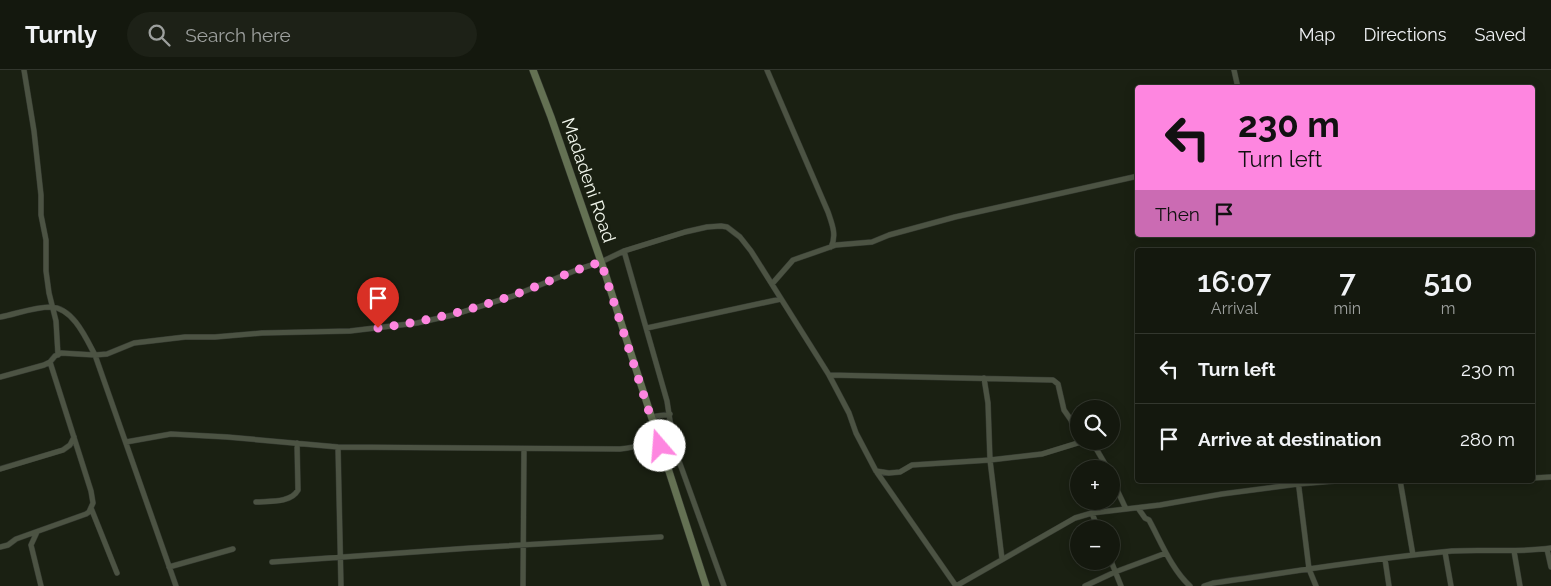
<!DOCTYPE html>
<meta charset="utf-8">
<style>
body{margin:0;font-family:Raleway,sans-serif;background:#1d2117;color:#f1f3f6;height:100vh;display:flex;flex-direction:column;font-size:19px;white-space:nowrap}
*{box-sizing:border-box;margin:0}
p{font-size:16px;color:#9da09e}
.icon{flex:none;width:28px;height:28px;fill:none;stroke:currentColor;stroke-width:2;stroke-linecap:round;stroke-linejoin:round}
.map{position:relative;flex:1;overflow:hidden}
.details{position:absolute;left:1135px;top:178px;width:400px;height:235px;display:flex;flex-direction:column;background:#14180e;border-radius:5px;box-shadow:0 2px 12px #0003,0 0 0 1px #33372e}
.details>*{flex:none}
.guide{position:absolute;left:1135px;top:15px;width:400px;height:152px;border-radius:5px;box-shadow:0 2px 12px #0003,0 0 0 1px #33372e;background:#fe86e0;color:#111;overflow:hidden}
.controls{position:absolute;left:1070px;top:330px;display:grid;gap:10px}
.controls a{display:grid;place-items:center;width:50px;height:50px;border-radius:50%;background:#14180e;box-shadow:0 2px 12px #0003,0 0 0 1px #33372e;font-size:25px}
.pin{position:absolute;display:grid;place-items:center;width:42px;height:42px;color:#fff;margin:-51px -21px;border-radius:50% 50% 50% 0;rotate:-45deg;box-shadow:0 0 5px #0007}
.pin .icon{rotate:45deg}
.me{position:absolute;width:55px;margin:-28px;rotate:342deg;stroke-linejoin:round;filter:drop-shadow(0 0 4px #0008)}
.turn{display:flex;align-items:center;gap:18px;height:105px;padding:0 20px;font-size:22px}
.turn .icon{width:65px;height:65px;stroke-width:2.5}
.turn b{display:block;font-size:35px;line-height:42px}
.then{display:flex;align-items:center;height:48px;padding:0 20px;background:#0003;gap:10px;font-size:19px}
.eta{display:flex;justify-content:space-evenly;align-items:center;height:85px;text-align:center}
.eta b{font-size:30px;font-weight:600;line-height:35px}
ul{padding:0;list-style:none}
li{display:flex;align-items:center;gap:15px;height:70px;padding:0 20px;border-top:1px solid #33372e}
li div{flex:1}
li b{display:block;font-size:19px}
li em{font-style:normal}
header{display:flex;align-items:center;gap:30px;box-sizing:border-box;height:70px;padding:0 25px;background:#14180e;border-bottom:1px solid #33372e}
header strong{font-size:24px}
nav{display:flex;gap:28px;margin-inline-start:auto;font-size:18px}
.search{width:350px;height:45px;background:#1d2117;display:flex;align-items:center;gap:12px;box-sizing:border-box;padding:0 18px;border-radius:28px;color:#9da09e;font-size:19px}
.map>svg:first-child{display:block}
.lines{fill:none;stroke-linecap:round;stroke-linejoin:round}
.street-casing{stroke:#343930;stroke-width:6}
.secondary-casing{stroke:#343930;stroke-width:8}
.street{stroke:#4c5343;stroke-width:5}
.secondary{stroke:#647153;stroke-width:7}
.route{stroke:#fe86e0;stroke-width:9;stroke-dasharray:0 16.2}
.labels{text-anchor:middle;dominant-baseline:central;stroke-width:5;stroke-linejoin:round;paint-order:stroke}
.street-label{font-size:18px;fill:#f2f7ed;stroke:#1a2012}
</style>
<header>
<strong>Turnly</strong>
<div class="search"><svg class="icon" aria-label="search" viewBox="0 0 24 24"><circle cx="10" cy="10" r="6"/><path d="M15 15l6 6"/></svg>Search here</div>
<nav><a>Map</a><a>Directions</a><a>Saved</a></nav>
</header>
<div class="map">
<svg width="1551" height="516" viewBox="0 0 1551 516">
<rect width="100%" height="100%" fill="#1a2012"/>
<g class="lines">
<!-- street casing -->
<g class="street-casing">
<path id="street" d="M24,0L34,61L41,125V145L46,170V201L49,223L56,251L58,285
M767,0L828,142C832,154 837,165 831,177
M1234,0L1238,18
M624,181L667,331L674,377L679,391L724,516
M772,214L793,190L836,175L872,172L889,165L955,147L1138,106
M0,247C16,244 34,237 51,237C73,238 86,268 95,285L176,516
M647,258L781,229
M829,305L1053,310L1058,314L1064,340L1071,350L1075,364L1079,370
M0,307L44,295L50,292L55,286L61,283L95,285L107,284L134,273L185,267H215L262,263L350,261L417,253L453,245L513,226L579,199L601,192L624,181L685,162L707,157L721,156L727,157L740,167L751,181L829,305L849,343L856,363L876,401L956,516L1075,448L1092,443L1160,435L1222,424L1298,414L1347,410
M984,308L988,333L990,390L1002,489
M651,347L670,344
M1081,371L1094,375L1108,399
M126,372L171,364L227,367L338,377L620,379C641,377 643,375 654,357
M338,377L341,516
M0,399L63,380L70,375L74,367
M876,401L889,403L900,402L912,395L990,390L1042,384L1081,372
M1111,407L1126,439
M1532,408L1551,407
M1298,410L1309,499L1316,516
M1400,410L1413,485
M256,432C270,431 291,433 298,420L297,373
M91,438L117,503
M1138,438L1145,448L1149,450C1161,472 1172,500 1190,516
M1092,443L1098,459
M37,462L31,475L41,516
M0,477L8,475L16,469L86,444L89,442L93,433L91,421L50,292
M1547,479L1551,497
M1514,481L1520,516
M1445,482L1451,516
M1385,489L1389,516
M1111,491L1121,516
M272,492L471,478L661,467
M169,497L233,479
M523,516L524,379
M1085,516L1115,502L1166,483
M1204,516L1213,513C1292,502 1372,488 1452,481C1485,479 1518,483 1551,478"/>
</g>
<!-- secondary casing -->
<g class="secondary-casing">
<path id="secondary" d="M533,0L551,47L606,206L706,516"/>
</g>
<!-- street -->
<use href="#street" class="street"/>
<!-- secondary -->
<use href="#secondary" class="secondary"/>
</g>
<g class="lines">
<!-- route -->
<path class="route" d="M378,258C424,252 468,241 511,226C542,215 570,201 601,192L660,376"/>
</g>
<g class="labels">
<!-- street labels -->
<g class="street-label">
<text transform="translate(589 110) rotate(71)">Madadeni Road</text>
</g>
</g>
</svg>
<div class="controls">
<a><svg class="icon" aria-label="search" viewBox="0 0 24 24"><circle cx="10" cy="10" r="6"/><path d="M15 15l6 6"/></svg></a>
<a>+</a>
<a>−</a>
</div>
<div class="pin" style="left:378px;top:258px;background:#d93025"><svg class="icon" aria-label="arrive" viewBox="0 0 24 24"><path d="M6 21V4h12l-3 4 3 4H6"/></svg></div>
<svg class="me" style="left:660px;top:376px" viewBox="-20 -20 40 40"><circle r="19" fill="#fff"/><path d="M0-13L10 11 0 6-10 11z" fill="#fe86e0"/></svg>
<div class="guide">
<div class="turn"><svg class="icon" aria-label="left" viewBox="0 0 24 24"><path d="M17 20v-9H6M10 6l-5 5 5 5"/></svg><div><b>230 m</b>Turn left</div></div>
<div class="then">Then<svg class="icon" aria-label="arrive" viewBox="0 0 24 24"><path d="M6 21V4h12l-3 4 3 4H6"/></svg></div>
</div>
<section class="details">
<div class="eta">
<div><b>16:07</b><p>Arrival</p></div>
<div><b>7</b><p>min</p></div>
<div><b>510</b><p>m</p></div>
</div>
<ul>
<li><svg class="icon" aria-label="left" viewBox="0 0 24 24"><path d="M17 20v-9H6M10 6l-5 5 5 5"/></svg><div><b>Turn left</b></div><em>230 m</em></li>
<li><svg class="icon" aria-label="arrive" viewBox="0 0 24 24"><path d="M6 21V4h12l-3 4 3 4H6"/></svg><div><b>Arrive at destination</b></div><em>280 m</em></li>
</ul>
</section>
</div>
